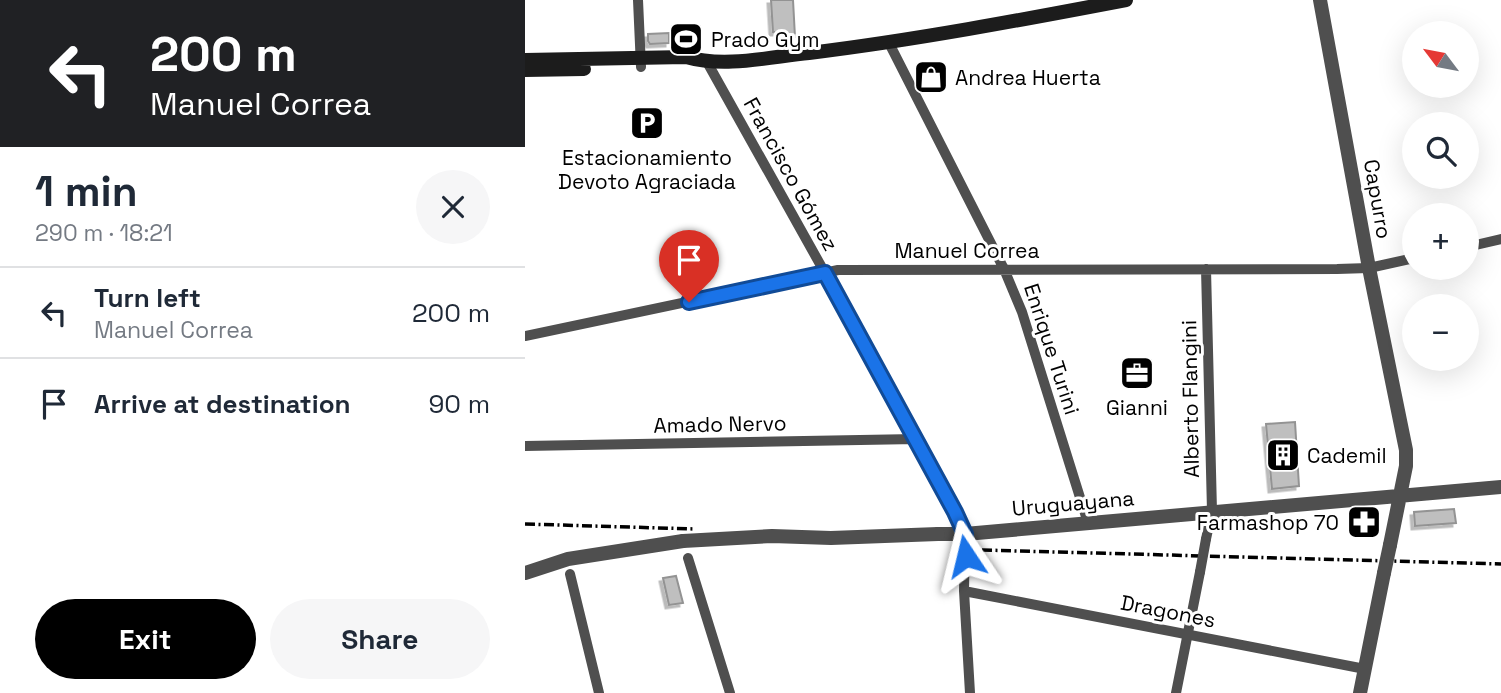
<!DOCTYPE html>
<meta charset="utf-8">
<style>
body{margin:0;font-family:"Space Grotesk",sans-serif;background:#f6f6f7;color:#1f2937;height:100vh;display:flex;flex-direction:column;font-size:26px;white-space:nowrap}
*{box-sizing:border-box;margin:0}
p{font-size:23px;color:#747a83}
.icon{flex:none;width:38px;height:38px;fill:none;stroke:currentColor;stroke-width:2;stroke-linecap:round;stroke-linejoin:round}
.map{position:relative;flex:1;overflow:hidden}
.sheet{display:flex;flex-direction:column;background:#fff;width:525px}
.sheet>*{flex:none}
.hud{background:#202124;color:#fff;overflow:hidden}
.needle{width:46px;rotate:302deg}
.fabs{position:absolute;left:877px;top:21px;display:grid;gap:14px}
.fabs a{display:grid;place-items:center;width:77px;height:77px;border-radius:50%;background:#fff;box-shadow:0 7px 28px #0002;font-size:35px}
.pin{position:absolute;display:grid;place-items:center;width:60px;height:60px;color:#fff;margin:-72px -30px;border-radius:50% 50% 50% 0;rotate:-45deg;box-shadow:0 0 7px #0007}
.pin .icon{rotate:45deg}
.me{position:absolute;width:77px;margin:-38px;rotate:350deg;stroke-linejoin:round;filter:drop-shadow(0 0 5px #0008)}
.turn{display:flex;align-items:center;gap:24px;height:147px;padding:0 35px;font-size:32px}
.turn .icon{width:91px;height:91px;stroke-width:2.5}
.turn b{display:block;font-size:49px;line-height:60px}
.round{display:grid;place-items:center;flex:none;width:74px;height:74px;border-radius:37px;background:#f6f6f7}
.headline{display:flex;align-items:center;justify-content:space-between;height:119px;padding:0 35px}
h1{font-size:42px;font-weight:700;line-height:52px}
.primary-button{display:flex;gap:14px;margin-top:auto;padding:14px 35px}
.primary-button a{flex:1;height:80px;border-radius:42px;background:#000;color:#fff;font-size:28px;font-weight:700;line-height:80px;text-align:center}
.primary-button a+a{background:#f6f6f7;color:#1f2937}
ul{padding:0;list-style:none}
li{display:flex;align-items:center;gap:21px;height:91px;padding:0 35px;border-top:2px solid #e0e1e3}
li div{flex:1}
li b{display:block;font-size:26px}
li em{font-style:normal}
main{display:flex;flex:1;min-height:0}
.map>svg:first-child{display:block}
.building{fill:#bfbfbf;stroke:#939393;stroke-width:2;filter:url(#shadow)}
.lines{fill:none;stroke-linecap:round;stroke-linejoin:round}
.minor{stroke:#4f4f4f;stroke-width:10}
.tertiary{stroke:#4f4f4f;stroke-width:14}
.secondary{stroke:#1c1c1c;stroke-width:14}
.rail{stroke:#000;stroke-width:3.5;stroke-dasharray:10 3.5 2 3.5;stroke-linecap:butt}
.minor-bridge{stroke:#4f4f4f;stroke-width:10}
.tertiary-bridge{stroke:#4f4f4f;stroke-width:14}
.route-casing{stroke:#114b97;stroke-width:18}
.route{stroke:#1a73e8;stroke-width:12}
.labels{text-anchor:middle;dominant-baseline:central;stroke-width:6;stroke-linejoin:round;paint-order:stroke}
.poi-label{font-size:21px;fill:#000;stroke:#fff;text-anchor:start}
.street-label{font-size:21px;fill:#000;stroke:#fff}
</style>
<main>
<section class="sheet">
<div class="hud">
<div class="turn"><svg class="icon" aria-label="left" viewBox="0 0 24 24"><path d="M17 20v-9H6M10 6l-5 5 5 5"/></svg><div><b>200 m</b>Manuel Correa</div></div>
</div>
<div class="headline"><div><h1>1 min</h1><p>290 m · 18:21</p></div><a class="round"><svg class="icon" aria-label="close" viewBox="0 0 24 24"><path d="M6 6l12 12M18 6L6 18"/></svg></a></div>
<ul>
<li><svg class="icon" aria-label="left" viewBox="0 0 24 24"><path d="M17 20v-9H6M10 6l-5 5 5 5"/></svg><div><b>Turn left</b><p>Manuel Correa</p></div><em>200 m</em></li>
<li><svg class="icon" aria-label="arrive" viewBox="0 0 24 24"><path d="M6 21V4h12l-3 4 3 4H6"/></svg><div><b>Arrive at destination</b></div><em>90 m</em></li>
</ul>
<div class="primary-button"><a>Exit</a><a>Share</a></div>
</section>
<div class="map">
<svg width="976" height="693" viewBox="0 0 976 693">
<defs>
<filter id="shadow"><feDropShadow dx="-3.5" dy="3.5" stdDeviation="0" flood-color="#0004"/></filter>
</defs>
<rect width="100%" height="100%" fill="#fff"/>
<!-- building -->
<path class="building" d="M246,0H268L270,37L253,38V32H248Z
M144,33V43L125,44L123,41V34Z
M770,422L774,486L747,489L741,424Z
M929,509L931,523L890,526L889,512Z
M151,576L158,603L144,605L138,578Z"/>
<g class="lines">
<!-- minor -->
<path class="minor" d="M113,0L116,67
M364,43L479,269L497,312L563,523
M182,62L300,273L440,534L439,591L445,693
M942,247L976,239
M681,269L687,511L681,539
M0,336L313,270L812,269L844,268L889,258
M0,446L391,439
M163,558L205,693
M45,574L74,693
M439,591L840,669
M651,693L675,572"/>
<!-- tertiary -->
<path class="tertiary" d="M795,0L844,268L881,450V466L865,545
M413,534H440L976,487
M0,573L43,559L158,541
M835,693L859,573"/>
<!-- secondary -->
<path class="secondary" d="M0,60L161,57C200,68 244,57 284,53C390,40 496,20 601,0
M0,70L59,69"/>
<!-- rail -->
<path class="rail" d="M0,524L170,529
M457,550L976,564"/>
<!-- minor-bridge -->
<path class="minor-bridge" d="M675,572L681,539"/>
<!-- tertiary-bridge -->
<path class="tertiary-bridge" d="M158,541L247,536L306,538L413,534
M859,573L865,545"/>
</g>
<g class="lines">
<!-- route casing -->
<g class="route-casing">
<path id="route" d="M164,302L300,273L430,512L440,534L441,556"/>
</g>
<!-- route -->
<use href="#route" class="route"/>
</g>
<!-- icons -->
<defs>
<g id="stadium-square" transform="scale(1.75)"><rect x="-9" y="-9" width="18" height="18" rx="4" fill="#000" stroke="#fff"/><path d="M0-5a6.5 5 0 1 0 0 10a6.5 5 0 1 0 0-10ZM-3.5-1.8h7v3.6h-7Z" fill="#fff"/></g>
<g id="shop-square" transform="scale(1.75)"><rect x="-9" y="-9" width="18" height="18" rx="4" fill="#000" stroke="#fff"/><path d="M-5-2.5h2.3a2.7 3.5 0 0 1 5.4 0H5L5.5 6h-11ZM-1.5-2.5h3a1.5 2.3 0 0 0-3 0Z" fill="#fff"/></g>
<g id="parking-square" transform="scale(1.75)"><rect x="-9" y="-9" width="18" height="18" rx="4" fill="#000" stroke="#fff"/><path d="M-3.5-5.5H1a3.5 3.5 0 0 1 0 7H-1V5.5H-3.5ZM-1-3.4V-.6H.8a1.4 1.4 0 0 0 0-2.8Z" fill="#fff"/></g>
<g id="office-square" transform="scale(1.75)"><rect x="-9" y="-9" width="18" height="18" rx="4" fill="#000" stroke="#fff"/><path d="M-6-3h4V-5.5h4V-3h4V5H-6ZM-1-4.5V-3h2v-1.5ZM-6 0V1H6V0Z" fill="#fff"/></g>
<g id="building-square" transform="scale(1.75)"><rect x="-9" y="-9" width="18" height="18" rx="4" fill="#000" stroke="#fff"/><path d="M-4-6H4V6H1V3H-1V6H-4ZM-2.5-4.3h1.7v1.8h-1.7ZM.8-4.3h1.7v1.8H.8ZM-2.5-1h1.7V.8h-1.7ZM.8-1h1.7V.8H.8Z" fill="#fff"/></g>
<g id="pharmacy-square" transform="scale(1.75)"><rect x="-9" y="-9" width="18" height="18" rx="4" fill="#000" stroke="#fff"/><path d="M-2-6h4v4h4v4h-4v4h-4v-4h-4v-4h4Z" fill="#fff"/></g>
</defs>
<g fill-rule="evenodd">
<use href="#stadium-square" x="161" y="39"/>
<use href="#shop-square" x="406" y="77"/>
<use href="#parking-square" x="122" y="123"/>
<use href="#office-square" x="612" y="373"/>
<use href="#building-square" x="758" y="455"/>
<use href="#pharmacy-square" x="839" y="522"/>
</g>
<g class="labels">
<!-- poi labels -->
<g class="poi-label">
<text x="186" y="39">Prado Gym</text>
<text x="430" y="77">Andrea Huerta</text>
<text x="122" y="157" text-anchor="middle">Estacionamiento<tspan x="122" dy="24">Devoto Agraciada</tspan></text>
<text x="612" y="407" text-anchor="middle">Gianni</text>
<text x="782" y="455">Cademil</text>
<text x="814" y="522" text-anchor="end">Farmashop 70</text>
</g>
<!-- street labels -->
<g class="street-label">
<text transform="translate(266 174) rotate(61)">Francisco Gómez</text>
<text transform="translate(853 199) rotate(80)">Capurro</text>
<text x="442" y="250">Manuel Correa</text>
<text transform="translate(527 349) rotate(72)">Enrique Turini</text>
<text transform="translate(665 399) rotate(-91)">Alberto Flangini</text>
<text transform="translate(195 424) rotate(-1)">Amado Nervo</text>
<text transform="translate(548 503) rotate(-5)">Uruguayana</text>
<text transform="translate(643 611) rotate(11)">Dragones</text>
</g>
</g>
</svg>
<div class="fabs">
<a><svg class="needle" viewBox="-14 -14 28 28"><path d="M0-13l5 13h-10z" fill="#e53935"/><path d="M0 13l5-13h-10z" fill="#747a83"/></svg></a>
<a><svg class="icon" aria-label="search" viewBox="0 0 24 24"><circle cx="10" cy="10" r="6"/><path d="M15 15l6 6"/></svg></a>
<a>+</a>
<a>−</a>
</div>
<div class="pin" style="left:164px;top:302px;background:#d93025"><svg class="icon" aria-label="arrive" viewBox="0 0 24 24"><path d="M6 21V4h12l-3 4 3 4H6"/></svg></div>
<svg class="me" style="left:441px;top:556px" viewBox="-20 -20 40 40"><path d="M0-17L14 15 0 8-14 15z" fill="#1a73e8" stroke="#fff" stroke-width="4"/></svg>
</div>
</main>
